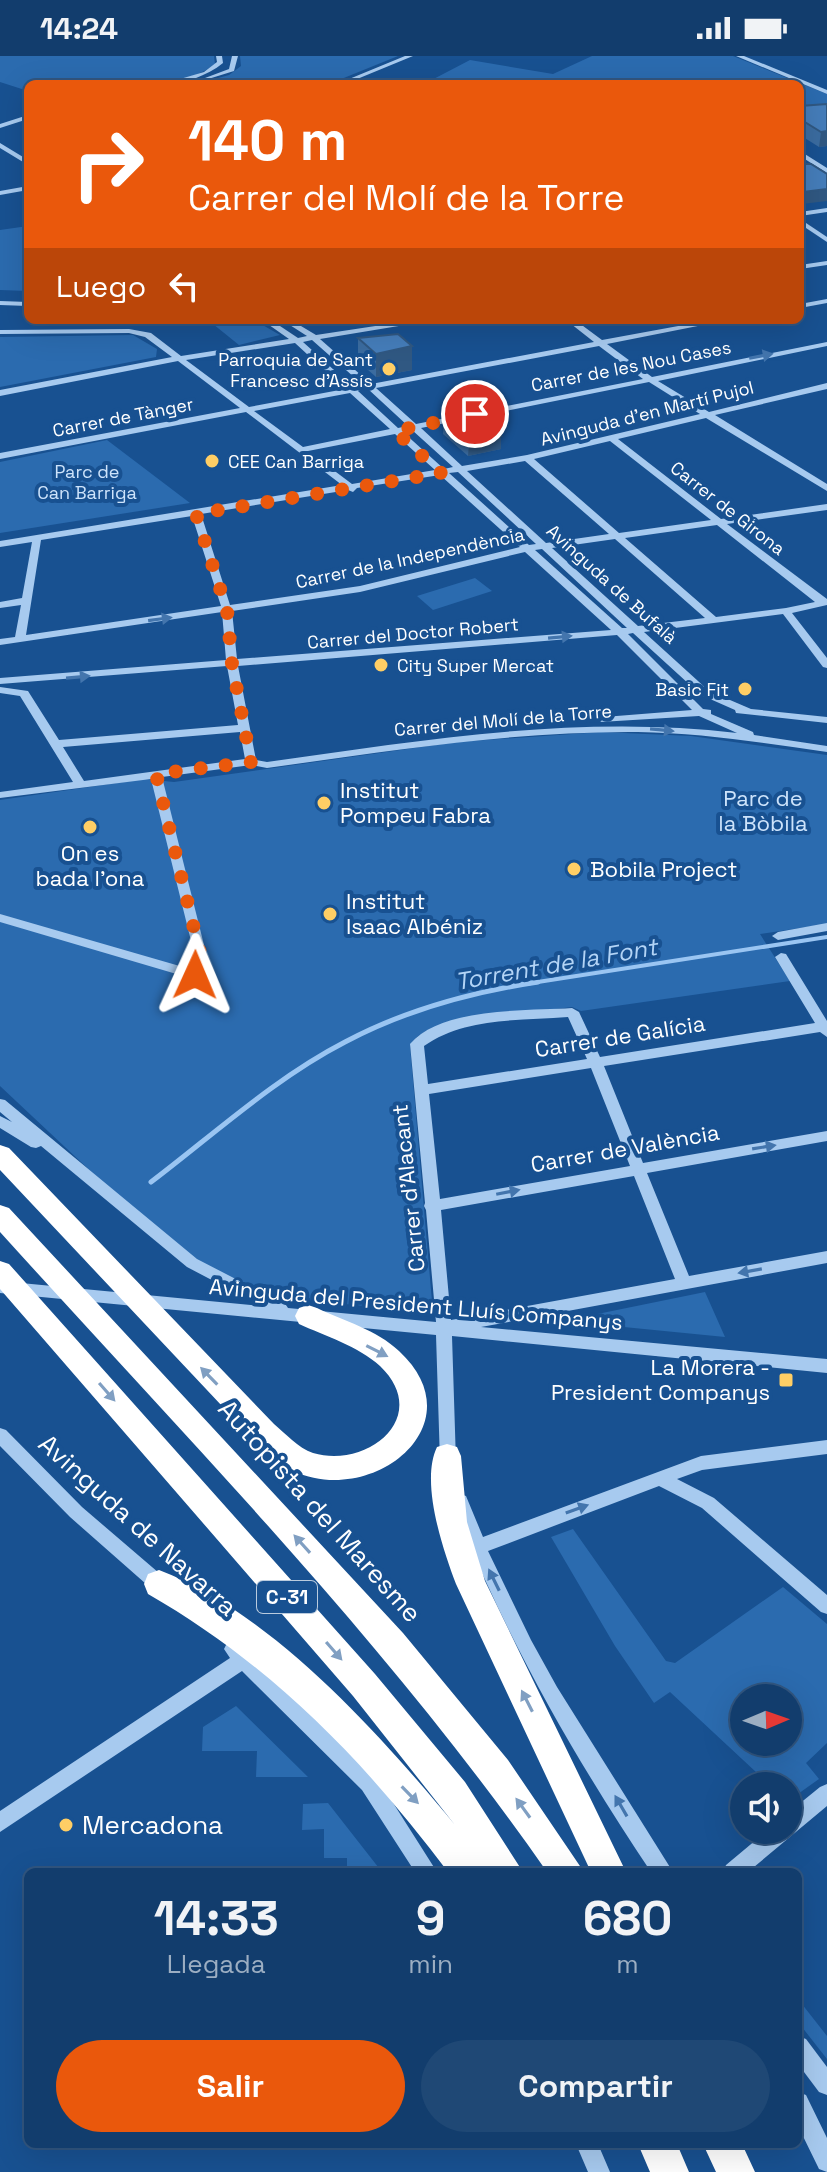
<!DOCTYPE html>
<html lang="es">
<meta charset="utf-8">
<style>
body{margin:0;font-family:"Space Grotesk",sans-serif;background:#1f4875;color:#f1f3f6;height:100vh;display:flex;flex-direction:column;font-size:30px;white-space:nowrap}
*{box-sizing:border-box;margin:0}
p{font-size:26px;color:#9caec2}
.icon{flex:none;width:44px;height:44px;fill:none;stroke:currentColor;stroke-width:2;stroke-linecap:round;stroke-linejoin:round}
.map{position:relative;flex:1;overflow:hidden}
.details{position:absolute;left:24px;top:1812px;width:778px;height:280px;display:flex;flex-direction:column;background:#123d6d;border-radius:12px;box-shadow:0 8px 32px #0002,0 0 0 2px #315680}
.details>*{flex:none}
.hud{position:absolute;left:24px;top:24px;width:780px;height:244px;border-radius:12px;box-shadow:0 8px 32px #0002,0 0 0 2px #315680;background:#ea580c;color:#fff;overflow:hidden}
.needle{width:52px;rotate:88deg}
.controls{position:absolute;left:730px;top:1628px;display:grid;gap:16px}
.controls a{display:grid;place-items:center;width:72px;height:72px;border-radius:50%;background:#123d6d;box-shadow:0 8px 32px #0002,0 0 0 2px #315680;font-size:40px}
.pin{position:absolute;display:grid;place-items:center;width:68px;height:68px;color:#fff;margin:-34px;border:4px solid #fff;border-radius:50%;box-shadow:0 2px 8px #0007}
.me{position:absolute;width:88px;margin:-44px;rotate:1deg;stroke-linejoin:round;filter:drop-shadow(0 0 6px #0008)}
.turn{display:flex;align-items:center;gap:28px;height:168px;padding:0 32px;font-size:36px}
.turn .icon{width:104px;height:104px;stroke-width:2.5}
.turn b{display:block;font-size:56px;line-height:68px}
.then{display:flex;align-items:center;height:76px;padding:0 32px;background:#0003;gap:16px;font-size:30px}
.eta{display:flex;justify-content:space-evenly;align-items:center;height:136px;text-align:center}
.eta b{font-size:48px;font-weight:700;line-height:56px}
.button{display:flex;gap:16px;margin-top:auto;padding:16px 32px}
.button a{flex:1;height:92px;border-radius:48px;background:#ea580c;color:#fff;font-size:32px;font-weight:700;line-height:92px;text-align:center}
.button a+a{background:#1f4875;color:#f1f3f6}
.status{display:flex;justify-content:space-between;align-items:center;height:56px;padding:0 40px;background:#123d6d;direction:ltr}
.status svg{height:22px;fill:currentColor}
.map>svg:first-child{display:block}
.green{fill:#2b6baf;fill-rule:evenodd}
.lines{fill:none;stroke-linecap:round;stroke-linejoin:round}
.stream-far1{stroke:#9ac5f2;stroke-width:4}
.stream{stroke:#9ac5f2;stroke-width:5}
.minor{fill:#a7caef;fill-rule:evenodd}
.highway{fill:#fff;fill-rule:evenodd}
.wall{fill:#3b6ca0}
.shaded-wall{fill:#305882}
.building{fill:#457dba;stroke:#305882;stroke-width:2}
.oneway{fill:#4375ad}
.oneway2{fill:#809fc2}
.route{stroke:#ea580c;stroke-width:14;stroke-dasharray:0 25.2}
.poi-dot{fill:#ffce65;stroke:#185191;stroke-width:3}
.labels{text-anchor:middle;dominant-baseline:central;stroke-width:8;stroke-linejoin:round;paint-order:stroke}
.far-poi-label{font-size:18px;fill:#fff;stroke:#185191;text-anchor:end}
.far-street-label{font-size:18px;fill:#fff;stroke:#185191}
.far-park-label{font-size:18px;fill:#cde3fb;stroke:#185191}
.shield{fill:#185191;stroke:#bacbde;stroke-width:2}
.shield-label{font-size:20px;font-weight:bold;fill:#fff}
.poi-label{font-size:22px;fill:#fff;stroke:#185191;text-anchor:start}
.park-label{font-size:22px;fill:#cde3fb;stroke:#185191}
.street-label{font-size:22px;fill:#fff;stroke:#185191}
.water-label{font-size:24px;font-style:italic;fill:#b3d4f6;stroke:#185191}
.near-street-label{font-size:26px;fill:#fff;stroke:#185191}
.near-poi-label{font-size:26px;fill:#fff;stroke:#185191;text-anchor:start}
</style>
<div class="status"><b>14:24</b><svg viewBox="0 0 49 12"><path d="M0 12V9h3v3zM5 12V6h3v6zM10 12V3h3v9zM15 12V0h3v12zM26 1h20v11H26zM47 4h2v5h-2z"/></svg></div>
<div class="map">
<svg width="827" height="2116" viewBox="0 0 827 2116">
<rect width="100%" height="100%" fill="#185191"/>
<!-- green -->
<path class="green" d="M0,0H214L215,8C176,40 78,28 28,28V35L0,26Z
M240,0H398L329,28H196L229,19L241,10Z
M592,0H733L827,38V51L800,54V28H424L470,4L553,18Z
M28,170V235L0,234V174Z
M208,264H254L280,279L239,289Z
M133,279L157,293L156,301L0,331V281Z
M107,384L190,447L0,477V406Z
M475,522L492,535L433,554L417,540Z
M601,676L691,680L827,699V868L760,878L790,925L581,955L572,951C535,957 426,956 410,990L433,1257L267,1240L194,1205L98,1122L0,1030V744L144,723L174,726L457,686Z
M705,1236L725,1281L563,1265Z
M573,1473L666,1605L675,1607L783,1531L827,1568V1687L806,1707L819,1723L788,1745V1730H771L670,1636L654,1647L615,1590L551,1481ZM744,1642H788V1686H744Z
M236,1650L308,1721H256L257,1695H202L203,1671Z
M328,1747L382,1816H347V1802H324V1773L302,1774L303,1748Z
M798,1943L827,1980V2003L798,1966Z"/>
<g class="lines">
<!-- stream-far1 -->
<path class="stream-far1" d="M525,928L827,881"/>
<!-- stream -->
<path class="stream" d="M151,1126C213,1079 275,1022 345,986C405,954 472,936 538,926"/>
<!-- minor -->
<path class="minor" d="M216,0H222L223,7C207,20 184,28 163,28L204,16L217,6Z
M232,0H238L234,15L205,24V22L229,13Z
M405,0H413L345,28H337Z
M736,0H744L827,34V38Z
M28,59V63L0,72V68Z
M0,87L28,104V109L0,92Z
M800,95L827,112V117L800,100Z
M28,130V134L0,139V135Z
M827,152V156L800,160V156Z
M800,163L827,181V186L800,168Z
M827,205V209L800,213V209Z
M827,243V247L800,252V248Z
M0,245L28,246V250L0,249Z
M262,264H271L298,282L307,280L282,264H291L316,279L415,264H435L320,283L371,328L594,286L566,264H575L602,284L711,264H728L607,288L652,321L827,286V290L658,325L709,356L827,327V333L715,359L827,428V435L706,362L618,383L721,463L827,448V454L727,468L827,543V549L792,557L827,602V612L823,611L783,558L644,576L709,635L751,653L827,661V667L736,657L735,654L701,639L633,577L628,578L703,653L711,654V658L753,676L754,679L827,690V696C765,687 702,677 638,676C514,675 390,695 267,712L251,709L162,721L206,897L200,922H190L0,866V858L190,913L194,897L151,723L0,742V736L73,726L20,640L0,637V631L28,635L59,684L238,669L227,610L0,628V622L226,604L222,556L0,589V583L15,581L21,549L0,552V546L22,542L32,486L0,491V485L342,429L246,356L0,403V397L240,352L178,305L0,340V334L172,301L145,281L129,277L0,278V274L129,273L151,277L181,300L289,283ZM312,284L363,329L353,331L303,286ZM295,287L345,333L249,351L186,304ZM599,290L643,323L416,368L376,332ZM649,326L700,358L527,399L462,410L421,372ZM368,333L408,370L398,372L358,335ZM350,337L390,373L303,391L254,355ZM412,374L453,411L444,413L403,376ZM395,378L435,414L352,428L308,395ZM610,385L711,464L619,477L534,403ZM525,405L609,478L546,487L467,415ZM458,416L536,488L529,489L449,417ZM440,419L520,491L360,530L230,549L201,458L348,434L353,436L357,432ZM192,460L221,550L26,579L41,484ZM717,469L815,546L786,552L716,561L625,482ZM615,483L705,562L638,570L552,492ZM542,493L627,572H622L535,494ZM525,496L611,574L237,603L232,555L360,536ZM617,579L692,654L604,661L599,664L600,666L699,660L737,677C580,658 422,684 267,706L256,704L238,610ZM240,676L245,703L84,725L63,691Z
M827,867V875L778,884L772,880L778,876Z
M781,897L786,898L827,965V981L820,976L604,1010L643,1107L827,1075V1085L647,1117L689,1220L827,1195V1207L481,1271L827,1303V1317L452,1280L456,1406L454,1411L448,1413L442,1411L440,1406L436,1279L0,1237V1225L261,1250L187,1211L41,1090L36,1092L31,1091L0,1072V1060L12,1066L0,1056V1043L5,1044L197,1203L286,1249L288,1252L436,1266L426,1154L424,1150L425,1147L410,988C441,951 527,955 572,952L579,956L600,1001L815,967L775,901ZM568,961L587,1003L428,1028L424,990C465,961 519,965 568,961ZM591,1012L630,1110L440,1143L429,1038ZM634,1120L675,1223L451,1264L441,1154Z
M0,1372L6,1374L82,1451L166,1523L169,1529L166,1535L160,1537L154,1535L70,1461L0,1390Z
M827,1384V1398L702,1414L677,1423L714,1442L827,1539V1558L821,1556L702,1452L659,1430L488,1495L531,1584L557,1631L673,1816H651C572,1698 503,1577 452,1445L454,1440L460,1438L466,1440L483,1481L701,1400Z
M233,1585L250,1597L376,1720L437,1816H415L362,1734L242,1615L0,1776V1755L230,1602L224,1593L227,1587Z
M827,1728V1750L748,1816H723L726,1809L768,1774H788V1757L820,1731Z
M798,1980L806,1983L827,2011V2039L819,2036L798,2008Z
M798,2036L806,2039L827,2082V2116L819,2113L798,2070Z
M576,2088H598L610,2116H588Z"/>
<!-- highway -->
<path class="highway" d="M0,1089L9,1092L274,1368C285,1377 298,1392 313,1397C369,1413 432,1360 380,1310C358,1290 325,1280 299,1268L295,1260L299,1252L308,1249L317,1252C344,1265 377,1274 399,1295C478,1368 373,1452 293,1415C278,1408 266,1395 254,1384L0,1114Z
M0,1149L9,1152L403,1577L508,1704L584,1816H547C386,1585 188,1384 0,1176Z
M0,1205L9,1208L375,1618L465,1726L523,1816H448C364,1704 270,1608 148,1538L144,1528L148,1518L159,1514C272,1557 380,1678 455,1769L353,1640L0,1233Z
M447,1388L457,1391L461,1400L467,1466L485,1525L626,1816H591L456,1528C443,1494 420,1426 437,1391Z
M638,2088H677L689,2116H650Z
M703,2088H742L755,2116H716Z"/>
</g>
<!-- wall -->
<path class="wall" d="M827,48V90L819,91L800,79V50Z
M800,108H811L802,148L800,147Z
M358,282L412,290V314L376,321L358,305Z
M444,365L501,393L468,400L443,378Z"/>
<!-- shaded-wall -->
<path class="shaded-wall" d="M827,75V90L819,91L821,76Z
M827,133V145L802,148L803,136Z
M412,290V314L376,321V298Z
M501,380V393L468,400L469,388Z"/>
<!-- building -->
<path class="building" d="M827,48V75L821,76L800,63V50Z
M800,108H811L827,118V133L803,136L800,134Z
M398,278L412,290L376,298L358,282Z
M475,358L501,380L469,388L444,365Z"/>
<!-- one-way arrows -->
<defs><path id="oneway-solid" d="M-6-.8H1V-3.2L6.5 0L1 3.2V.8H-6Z" transform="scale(2)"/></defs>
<g class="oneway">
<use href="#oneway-solid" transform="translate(761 300) rotate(-11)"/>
<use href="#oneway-solid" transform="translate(160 563) rotate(-8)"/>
<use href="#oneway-solid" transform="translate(560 581) rotate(-5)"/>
<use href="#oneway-solid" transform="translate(78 621) rotate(-5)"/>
<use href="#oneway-solid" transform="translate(662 674) rotate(5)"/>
<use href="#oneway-solid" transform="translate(764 1091) rotate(-9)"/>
<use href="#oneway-solid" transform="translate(508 1136) rotate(-11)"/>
<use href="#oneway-solid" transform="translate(750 1215) rotate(170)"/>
<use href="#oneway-solid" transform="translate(577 1453) rotate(-20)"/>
<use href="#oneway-solid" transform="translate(494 1524) rotate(-116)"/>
<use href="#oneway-solid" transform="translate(621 1750) rotate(-120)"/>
</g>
<g class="oneway2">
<use href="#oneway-solid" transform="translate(377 1295) rotate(27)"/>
<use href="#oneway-solid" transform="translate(209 1320) rotate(-134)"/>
<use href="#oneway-solid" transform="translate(107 1336) rotate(49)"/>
<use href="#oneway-solid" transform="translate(302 1488) rotate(-132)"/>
<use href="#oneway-solid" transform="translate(334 1595) rotate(49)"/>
<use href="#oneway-solid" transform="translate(527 1645) rotate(-117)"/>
<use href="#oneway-solid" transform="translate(410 1739) rotate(46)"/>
<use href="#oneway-solid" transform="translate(523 1752) rotate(-126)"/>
</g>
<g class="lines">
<!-- route -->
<path class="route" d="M195,919L200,897L156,718L251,706L232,608L227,554L196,458L441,417L395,375L475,358"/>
</g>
<!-- markers -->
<g class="poi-dot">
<circle cx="389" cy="313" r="8"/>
<circle cx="212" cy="405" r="8"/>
<circle cx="381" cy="609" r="8"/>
<circle cx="745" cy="633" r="8"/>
<circle cx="324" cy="747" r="8"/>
<circle cx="90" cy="771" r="8"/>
<circle cx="574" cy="813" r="8"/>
<circle cx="330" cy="858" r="8"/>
<rect x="778" y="1316" width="16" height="16" rx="4"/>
<circle cx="66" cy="1769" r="8"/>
</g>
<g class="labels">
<!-- far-poi labels -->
<g class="far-poi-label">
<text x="373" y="303">Parroquia de Sant<tspan x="373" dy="21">Francesc d'Assís</tspan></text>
<text x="228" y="405" text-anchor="start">CEE Can Barriga</text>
<text x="397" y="609" text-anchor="start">City Super Mercat</text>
<text x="729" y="633">Basic Fit</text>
</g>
<!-- far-street labels -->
<g class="far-street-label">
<text transform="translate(631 310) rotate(-11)">Carrer de les Nou Cases</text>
<text transform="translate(647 357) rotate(-14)">Avinguda d'en Martí Pujol</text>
<text transform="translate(123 361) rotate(-11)">Carrer de Tànger</text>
<text transform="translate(728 452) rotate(38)">Carrer de Girona</text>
<text transform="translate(410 502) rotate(-12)">Carrer de la Independència</text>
<text transform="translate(612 528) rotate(42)">Avinguda de Bufalà</text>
<text transform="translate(413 577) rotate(-5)">Carrer del Doctor Robert</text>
<text transform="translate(503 664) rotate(-5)">Carrer del Molí de la Torre</text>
</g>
<!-- far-park labels -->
<g class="far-park-label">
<text x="87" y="415">Parc de<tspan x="87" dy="21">Can Barriga</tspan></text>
</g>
<!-- shield labels -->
<rect class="shield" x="257" y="1525" width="60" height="32" rx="6"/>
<g class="shield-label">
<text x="287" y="1541">C-31</text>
</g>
<!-- poi labels -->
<g class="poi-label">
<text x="340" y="734">Institut<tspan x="340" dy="25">Pompeu Fabra</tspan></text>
<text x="90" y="797" text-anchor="middle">On es<tspan x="90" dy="25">bada l'ona</tspan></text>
<text x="590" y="813">Bobila Project</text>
<text x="346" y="845">Institut<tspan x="346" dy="25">Isaac Albéniz</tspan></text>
<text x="770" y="1311" text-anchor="end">La Morera -<tspan x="770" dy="25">President Companys</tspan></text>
</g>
<!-- park labels -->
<g class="park-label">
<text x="763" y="742">Parc de<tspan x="763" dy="25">la Bòbila</tspan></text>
</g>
<!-- street labels -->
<g class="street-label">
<text transform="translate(620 980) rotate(-9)">Carrer de Galícia</text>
<text transform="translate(625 1092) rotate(-10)">Carrer de València</text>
<text transform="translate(408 1132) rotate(-96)">Carrer d'Alacant</text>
<text transform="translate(416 1248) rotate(5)">Avinguda del President Lluís Companys</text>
</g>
<!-- water labels -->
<g class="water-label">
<text transform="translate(556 908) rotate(-10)">Torrent de la Font</text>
</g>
<!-- near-street labels -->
<g class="near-street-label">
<text transform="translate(320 1455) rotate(48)">Autopista del Maresme</text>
<text transform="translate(138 1469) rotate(42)">Avinguda de Navarra</text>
</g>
<!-- near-poi labels -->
<g class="near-poi-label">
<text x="82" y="1769">Mercadona</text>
</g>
</g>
</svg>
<div class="controls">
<a><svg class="needle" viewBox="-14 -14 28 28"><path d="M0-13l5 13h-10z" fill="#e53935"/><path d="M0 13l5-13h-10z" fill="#9caec2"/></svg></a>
<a><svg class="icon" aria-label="sound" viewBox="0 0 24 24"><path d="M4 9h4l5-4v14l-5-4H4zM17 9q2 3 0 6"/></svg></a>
</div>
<div class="pin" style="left:475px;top:358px;background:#d93025"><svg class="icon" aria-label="arrive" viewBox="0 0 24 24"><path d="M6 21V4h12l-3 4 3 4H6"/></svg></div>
<svg class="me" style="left:195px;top:919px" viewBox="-20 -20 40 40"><path d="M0-17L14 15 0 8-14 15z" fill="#ea580c" stroke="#fff" stroke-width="4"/></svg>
<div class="hud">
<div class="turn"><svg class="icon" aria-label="right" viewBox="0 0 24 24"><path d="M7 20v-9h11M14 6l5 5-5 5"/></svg><div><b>140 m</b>Carrer del Molí de la Torre</div></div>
<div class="then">Luego<svg class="icon" aria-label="left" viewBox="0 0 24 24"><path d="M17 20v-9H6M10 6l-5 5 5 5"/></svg></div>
</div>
<section class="details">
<div class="eta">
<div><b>14:33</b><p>Llegada</p></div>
<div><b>9</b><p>min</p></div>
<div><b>680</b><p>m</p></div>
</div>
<div class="button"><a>Salir</a><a>Compartir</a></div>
</section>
</div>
